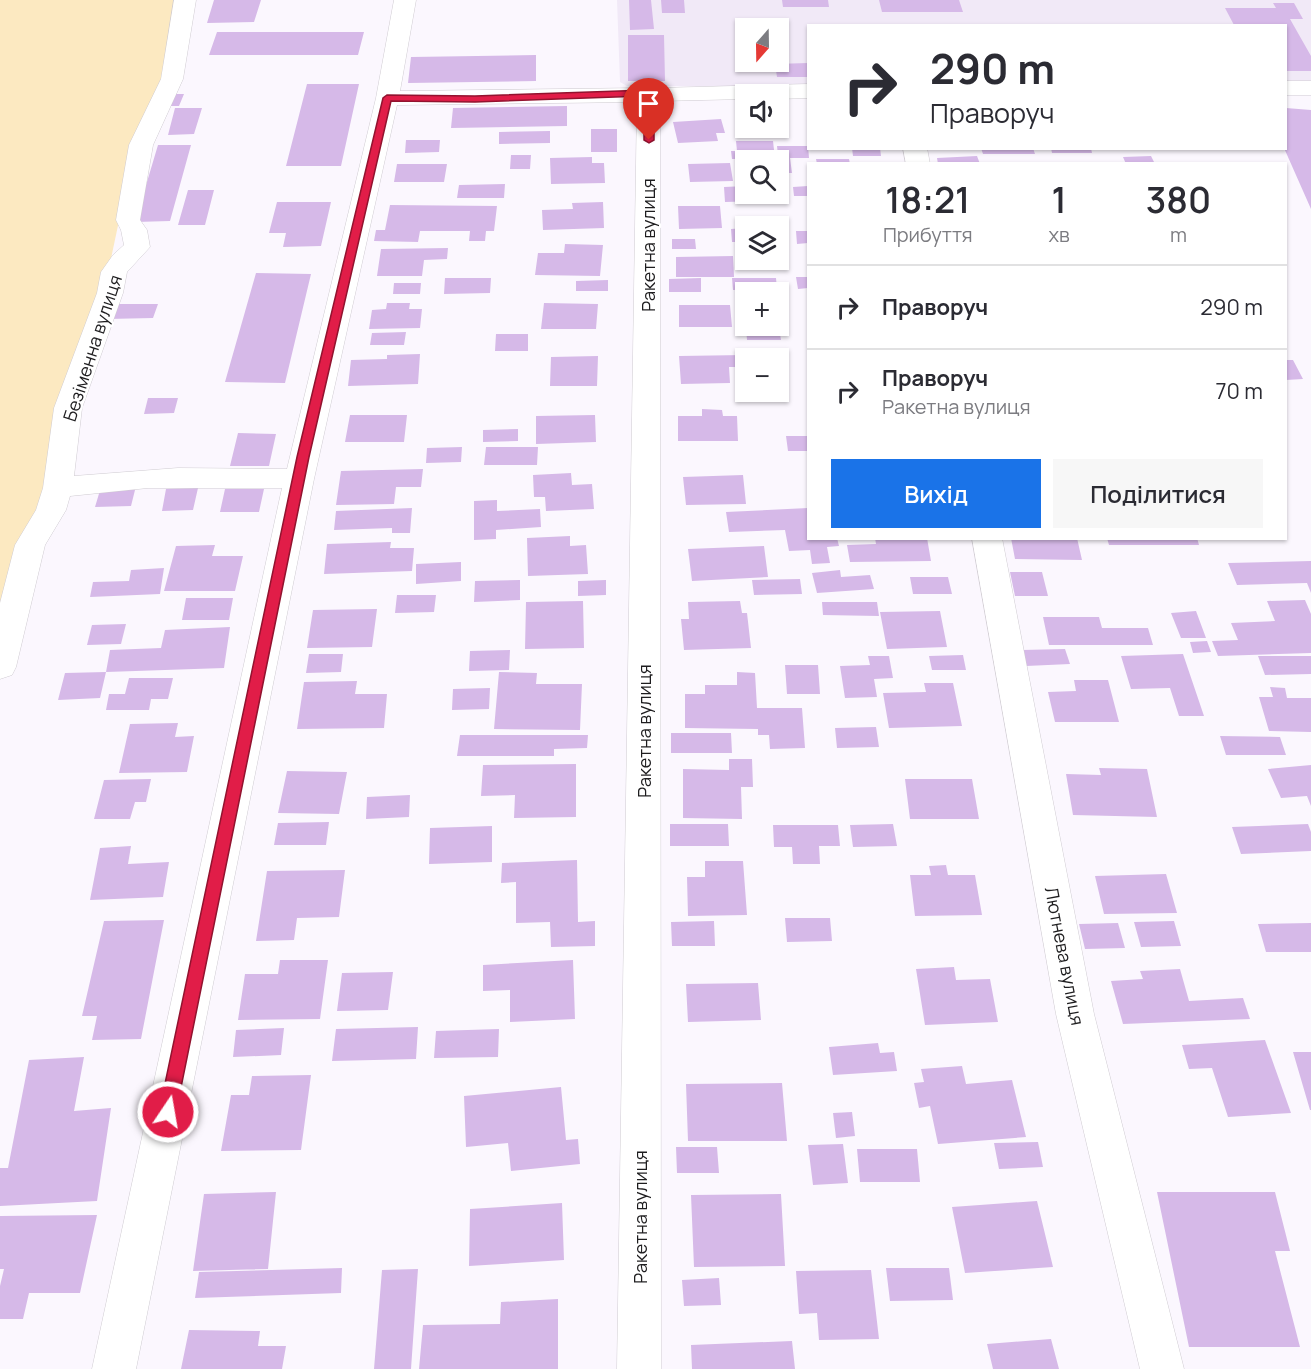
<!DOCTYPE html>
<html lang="uk">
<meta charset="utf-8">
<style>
body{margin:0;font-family:Manrope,sans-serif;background:#f7f7f7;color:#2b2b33;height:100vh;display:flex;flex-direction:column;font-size:22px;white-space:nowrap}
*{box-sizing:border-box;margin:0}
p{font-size:20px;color:#7c7c81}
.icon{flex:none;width:33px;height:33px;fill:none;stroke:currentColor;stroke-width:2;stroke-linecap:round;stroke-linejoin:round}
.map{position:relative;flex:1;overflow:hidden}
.panel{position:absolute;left:807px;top:162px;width:480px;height:378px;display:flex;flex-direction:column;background:#fff;border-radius:0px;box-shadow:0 2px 4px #0004}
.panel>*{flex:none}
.banner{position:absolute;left:807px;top:24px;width:480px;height:126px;border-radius:0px;box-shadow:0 2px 4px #0004;background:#fff;color:#2b2b33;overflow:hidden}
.needle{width:39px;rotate:200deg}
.fabs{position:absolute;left:735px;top:18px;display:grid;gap:12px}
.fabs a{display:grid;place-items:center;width:54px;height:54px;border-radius:0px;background:#fff;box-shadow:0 2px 4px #0004;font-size:30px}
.pin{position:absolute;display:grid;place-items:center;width:51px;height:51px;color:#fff;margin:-62px -26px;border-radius:50% 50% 50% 0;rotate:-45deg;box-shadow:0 0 6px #0007}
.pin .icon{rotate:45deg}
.me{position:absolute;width:66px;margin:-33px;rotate:12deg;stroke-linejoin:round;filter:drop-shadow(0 0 4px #0008)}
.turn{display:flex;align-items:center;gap:21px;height:126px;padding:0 24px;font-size:27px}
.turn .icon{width:78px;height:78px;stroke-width:2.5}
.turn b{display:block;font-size:42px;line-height:51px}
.eta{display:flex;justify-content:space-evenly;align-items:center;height:102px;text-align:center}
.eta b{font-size:36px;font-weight:600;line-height:42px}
.cta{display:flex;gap:12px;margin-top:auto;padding:12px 24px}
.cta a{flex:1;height:69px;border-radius:0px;background:#1a73e8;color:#fff;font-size:24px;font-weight:600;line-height:69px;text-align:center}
.cta a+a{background:#f7f7f7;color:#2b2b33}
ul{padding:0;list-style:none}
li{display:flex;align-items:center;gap:18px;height:84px;padding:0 24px;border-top:2px solid #e1e1e2}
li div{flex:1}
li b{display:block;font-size:22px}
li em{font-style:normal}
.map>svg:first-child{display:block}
.built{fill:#f1e9f7;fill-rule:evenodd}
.green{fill:#fce9c1}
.building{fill:#d6b9e8}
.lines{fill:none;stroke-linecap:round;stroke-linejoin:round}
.minor-casing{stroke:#d0ccd2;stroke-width:1}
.minor{fill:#fff;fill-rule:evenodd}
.route{fill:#e11d48;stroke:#92132f;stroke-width:1.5}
.labels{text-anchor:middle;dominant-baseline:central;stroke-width:4.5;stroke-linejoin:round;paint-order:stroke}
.street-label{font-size:18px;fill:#1e1d1f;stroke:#fff}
</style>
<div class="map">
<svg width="1311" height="1369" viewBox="0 0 1311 1369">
<rect width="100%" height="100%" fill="#fbf7fe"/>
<!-- built -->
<path class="built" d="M617,0H1311V83H1286V26H808V86H627L620,82ZM746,28H778V62H746Z"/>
<!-- green -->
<path class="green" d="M0,0H180L168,79L135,145L105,287L45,507L0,635Z"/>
<!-- building -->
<path class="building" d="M214,0H261L254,22L207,23Z
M629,0H651L654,29L630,30Z
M661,0H684L685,13H662Z
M782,0H828L829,7H783Z
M879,0H959L963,12H882Z
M1273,3H1294L1303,19H1290L1311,56V71H1286V26L1234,25L1225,8H1276Z
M217,32H364L358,55H209Z
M628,35H664L665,81H628Z
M536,55V81L408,83L411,57Z
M808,63V77H777L775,64Z
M307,84H359L341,166H286Z
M169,94H184L179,106H165Z
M567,106V126L451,128L453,108Z
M175,108H202L194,134L168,135Z
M1286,108L1311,110V209L1284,148Z
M721,119L725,133H716L718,141L678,143L673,122Z
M591,129H617V152H591Z
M550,131V143L499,144V132Z
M406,140H440L439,152L405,153Z
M736,141H773L775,159H732L731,151H737Z
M158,145H191L170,221L135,222Z
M777,146H808L809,158H790L792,173H780Z
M852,148H880L881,156H853Z
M981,148H1033L1035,154H983Z
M1051,148H1091L1092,153H1052Z
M511,155H531L530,169H510Z
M977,156L980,164H938L937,158Z
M1151,156L1155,164H1126L1123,157Z
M592,157V163H604L605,183L551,184L550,158Z
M816,159H849L850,164H817Z
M730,163L733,181L690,182L688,164Z
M397,164H447L444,182H394Z
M505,184L504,198H457L459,185Z
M746,186V194H760L761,201L725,202L724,187Z
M808,186V196H794L793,187Z
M188,190H214L205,225H178Z
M277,202H331L321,246L283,247L286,233H269Z
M603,202L604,228L543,230L542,210L573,209L572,203Z
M390,205L497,206L494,231H486L485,241H469L470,231H420L418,242L374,241L376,230H385Z
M678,206H720L722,228L679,229Z
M746,228V242H732L731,229Z
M796,231H808V243L797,244Z
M672,239H695L696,249H672Z
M565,244L603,245L600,276L535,275L538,253H564Z
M448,248L447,259L424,260L422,276H377L381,249Z
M733,256L734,277H676V257Z
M256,273L311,274L285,383L225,382Z
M796,277H808V288L798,289Z
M445,278H491L490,293L444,294Z
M701,278V292H669V279Z
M732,278H776L777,289L733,290Z
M608,280V291H576V281Z
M394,283H421L420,294H393Z
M387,303H410L409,309H422L420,328L369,329L372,310L386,309Z
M544,303L598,304L596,329H541Z
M112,304H158L153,318L107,319Z
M679,305H730L732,327H679Z
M746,328H779L781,340H747Z
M406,332L404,345H370L372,333Z
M496,334H528V351H495Z
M420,354L418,384L348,386L351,360L387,359V355Z
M744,355L745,367H729L730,383L681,384L679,356Z
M598,356L597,386H550L551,357Z
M1286,360H1293L1303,379L1286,380Z
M148,398H178L174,413L144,414Z
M702,409L722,410L723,416H737L738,441H678V416H702Z
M350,415H407L404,442H345Z
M595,415L596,442L536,444V416Z
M518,429V441L483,442V430Z
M238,433L276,434L269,466H230Z
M786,436H808V451H788Z
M462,447L461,462L426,463L427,448Z
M486,447H538L537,465H484Z
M423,469L421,487H396L394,504L336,505L341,471Z
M571,473L572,485L592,484L594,509L546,511L545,497H534L533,475Z
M743,475L746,504L686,505L683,477Z
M136,486L131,506L95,507L101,487Z
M198,488L193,510L162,511L166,489Z
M225,489H264L259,512H220Z
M497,500V511L540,509L541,527L496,530V539L474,540V501Z
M412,508L410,533H392V528L334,530L336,511Z
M808,508V538H837L839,546L827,547L830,563L812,564L810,550L789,551L785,530L729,532L726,512Z
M570,536V546L586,545L588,574L528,576L527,538Z
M875,538H927L931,561L850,562L847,545L876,544Z
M1011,538H1077L1082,560L1015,559Z
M1107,538H1197L1199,545H1109Z
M391,542L390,548H414L412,571L324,574L327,544Z
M215,545L212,556H243L235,591H164L176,546Z
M764,546L768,577L692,581L688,549Z
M1311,561V593L1307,583L1237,585L1228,563Z
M461,562V581L416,584V564Z
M164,568L160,594L90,597L93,582L129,581L131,570Z
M840,570L841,577L870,575L874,589L817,593L812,573Z
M1010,572H1042L1048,596H1015Z
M910,577H948L952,594H913Z
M800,579L802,594L754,595L752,580Z
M520,580V600L474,602L475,581Z
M606,580V595L578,596V581Z
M397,595H436L434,612L395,613Z
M186,598H233L229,620H182Z
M1305,600L1311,614V653L1218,656L1212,641L1238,640L1231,623L1275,621L1267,601Z
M583,601L584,648L525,649L526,602Z
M740,601L742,613H747L751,648L684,650L681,619H689L688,602Z
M822,602H877L879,616L823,615Z
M377,609L372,647L307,648L313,610Z
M940,611L947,647L887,649L880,612Z
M1196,611L1206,638H1181L1171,613Z
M1043,617H1099L1102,628H1148L1153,645H1049Z
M126,624L121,644L87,645L92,625Z
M230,627L224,668L106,672L110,650L161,648L165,630Z
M1207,641L1211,652L1193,653L1190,642Z
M1065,649L1070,664L1026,666L1022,650Z
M510,650L509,670L469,671L470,651Z
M309,654H343L341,672L306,673Z
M1183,654L1204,716H1179L1170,688L1131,689L1121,656Z
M963,655L966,670H932L929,656Z
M868,656H889L893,678L874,679L877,697L845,698L840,666L870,665Z
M1258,656H1311V674L1265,675Z
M785,665H818L820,694H787Z
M106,672L100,698L58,700L65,673Z
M499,672L537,673L536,684H582L580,730L494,729Z
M737,672L755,673L757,708H802L805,748L770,749L769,735H758V729L685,728V694H705V685H737Z
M129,678H173L168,699H151L149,710H106L109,694H125Z
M1074,680H1108L1119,722H1055L1048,692L1076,691Z
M357,681L355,694H387L384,728L297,729L304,682Z
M924,683H953L962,726L889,728L883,693L926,692Z
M1270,687L1285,688L1287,698H1311V732L1269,731L1259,697H1273Z
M490,688L489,709L452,710L453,689Z
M178,723L175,737L194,736L187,772L119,773L130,724Z
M876,727L879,747L837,748L835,728Z
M671,733H731L732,753H671Z
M460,735H588L587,748L554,749V756H457Z
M1220,736L1280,737L1286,755H1226Z
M729,759H752L753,787H741L742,819L683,818V769L729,770Z
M576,764V817L514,818L515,795L481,796L483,765Z
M1311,765V806L1307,796L1281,798L1268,769Z
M1099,768L1147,769L1157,817L1073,815L1066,774L1101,775Z
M287,771L347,772L339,814L278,813Z
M151,779L146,802H135L130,819H94L104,780Z
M905,779H972L979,819H910Z
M410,795L409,817L366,819L367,797Z
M329,822L326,845H274L278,823Z
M670,824H728L729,846H670Z
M893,824L897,846L853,847L850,825Z
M1308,824L1311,832V851L1241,854L1232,827Z
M773,825H838L840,846H819L820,864H793L792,847H774Z
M492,826V862L429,864L430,828Z
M131,846L128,864L169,862L163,897L90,900L100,848Z
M577,860L578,922L595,921V946L551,947L550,922L516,923V882L501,883L502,863Z
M705,861H743L747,915L688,916L687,877H705Z
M946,865L948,875H975L982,915L915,916L910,875H931L929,866Z
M345,870L339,917L297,918L294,940L256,941L267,871Z
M1166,874L1177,913L1104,914L1095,876Z
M785,918H830L832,941L787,942Z
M164,920L141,1039L92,1040L97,1016H82L104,921Z
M714,921L715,946H672L671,922Z
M1174,921L1181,946L1141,947L1134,922Z
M1118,923L1125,948L1085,949L1079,924Z
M1311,923V952H1266L1258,924Z
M280,960H328L320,1019L238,1020L245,974H278Z
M573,960L575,1019L510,1022V990L483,991V965Z
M954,967L956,980L990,979L998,1022L925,1025L916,969Z
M1180,969L1189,1001L1243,998L1250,1019L1123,1024L1111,981L1143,979L1140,971Z
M393,972L388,1010L337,1011L342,973Z
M758,983L761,1020L688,1022L686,984Z
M418,1027L416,1059L332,1061L336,1029Z
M284,1028L281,1055L233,1057L236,1030Z
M499,1029L498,1057L434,1058L436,1031Z
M1265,1040L1291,1113L1228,1117L1212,1068L1189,1069L1182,1045Z
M878,1043L880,1053L894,1052L897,1071L833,1075L829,1047Z
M1293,1052H1311V1110H1310Z
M84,1057L74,1111L111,1108L97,1201L0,1206V1168H8L29,1060Z
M962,1066L966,1084L1012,1080L1026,1137L938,1144L930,1106L919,1108L914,1083L924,1082L921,1069Z
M311,1075L301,1150L221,1151L231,1095H249L252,1076Z
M782,1083L787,1141H688L686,1084Z
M561,1087L566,1140L578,1139L580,1164L511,1171L508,1143L466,1147L464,1096Z
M852,1112L855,1136L836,1138L833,1113Z
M1038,1142L1043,1167L999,1169L994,1143Z
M843,1144L848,1183L813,1185L808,1145Z
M676,1147H717L719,1173H677Z
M857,1149H917L920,1182H860Z
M276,1192L268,1269L193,1271L204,1194Z
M1157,1192H1275L1290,1251H1275L1300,1347H1189Z
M781,1194L785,1266L694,1267L691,1195Z
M1037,1201L1053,1267L965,1273L952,1207Z
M562,1203L564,1260L469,1266L470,1209Z
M97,1215L80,1293H29L23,1319H0V1286L4,1269H0V1216Z
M342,1268L341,1293L195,1298L199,1272Z
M886,1268H949L953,1300L890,1301Z
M418,1269L411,1369H374L382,1270Z
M871,1270L879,1339L819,1340L817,1313L799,1314L796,1271Z
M719,1278L721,1305L684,1306L682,1280Z
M558,1299V1369H419L423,1325L500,1324L501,1302Z
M189,1330L260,1331L258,1346H286L282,1369H181Z
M1051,1339L1059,1369H993L987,1344Z
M792,1341L795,1369H692L691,1345Z"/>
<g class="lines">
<!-- minor casing -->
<g class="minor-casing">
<path id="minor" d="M174,0H196L183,79L153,145L140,220L147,230L150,247L127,272L123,293L82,408L74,476L178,468L287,469L376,98L394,0H416L400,91L640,88L649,85L657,88L808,84V98L778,99V94H746V99L660,101L661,1369H617L637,102L397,105L314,479L136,1369H92L282,488H148L70,496L66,510L45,545L16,667L12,675L0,679V603L15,545L36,510L43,488L54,408L97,293L101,272L113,255L124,245L121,230L116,220L129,145L161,79Z
M1286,81H1311V95H1286Z
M903,148H927L930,164H906Z
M972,538H1002L1094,1014L1184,1369H1140L1056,1014Z"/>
</g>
<!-- minor -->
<use href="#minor" class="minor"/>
</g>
<!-- route -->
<path class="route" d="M649,90L654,93V140L649,143L644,140V96L475,102L391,101L309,457L176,1112L174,1117L168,1119L162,1117L159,1112L297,457L383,98L387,95L475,96Z"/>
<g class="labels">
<!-- street labels -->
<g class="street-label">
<text transform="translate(648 245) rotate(-90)">Ракетна вулиця</text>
<text transform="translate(92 348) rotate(-72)">Безіменна вулиця</text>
<text transform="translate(644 731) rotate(-90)">Ракетна вулиця</text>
<text transform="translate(1065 956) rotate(79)">Лютнева вулиця</text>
<text transform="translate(640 1217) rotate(-90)">Ракетна вулиця</text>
</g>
</g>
</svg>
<div class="fabs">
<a><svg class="needle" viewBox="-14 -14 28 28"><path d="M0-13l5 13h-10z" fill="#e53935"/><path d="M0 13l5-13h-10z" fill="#7c7c81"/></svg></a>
<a><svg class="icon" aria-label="sound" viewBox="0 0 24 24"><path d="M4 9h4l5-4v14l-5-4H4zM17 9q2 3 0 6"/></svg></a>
<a><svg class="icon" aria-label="search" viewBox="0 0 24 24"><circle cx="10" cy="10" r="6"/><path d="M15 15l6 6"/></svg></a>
<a><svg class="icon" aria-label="layers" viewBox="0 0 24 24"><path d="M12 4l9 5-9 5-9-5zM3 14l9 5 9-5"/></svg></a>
<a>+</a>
<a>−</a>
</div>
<div class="pin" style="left:649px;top:140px;background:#d93025"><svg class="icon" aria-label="arrive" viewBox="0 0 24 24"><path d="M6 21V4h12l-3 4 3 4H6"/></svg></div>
<svg class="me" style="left:168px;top:1112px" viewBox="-20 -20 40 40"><circle r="17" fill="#e11d48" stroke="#fff" stroke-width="3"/><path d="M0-11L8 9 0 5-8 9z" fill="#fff"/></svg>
<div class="banner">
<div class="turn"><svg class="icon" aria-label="right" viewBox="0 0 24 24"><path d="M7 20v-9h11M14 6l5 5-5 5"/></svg><div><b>290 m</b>Праворуч</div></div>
</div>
<section class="panel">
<div class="eta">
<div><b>18:21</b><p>Прибуття</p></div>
<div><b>1</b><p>хв</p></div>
<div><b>380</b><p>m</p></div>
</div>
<ul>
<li><svg class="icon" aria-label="right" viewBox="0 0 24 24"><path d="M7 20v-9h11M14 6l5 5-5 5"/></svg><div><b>Праворуч</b></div><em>290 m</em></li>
<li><svg class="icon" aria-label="right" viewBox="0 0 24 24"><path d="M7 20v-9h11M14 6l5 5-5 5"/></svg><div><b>Праворуч</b><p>Ракетна вулиця</p></div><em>70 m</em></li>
</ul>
<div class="cta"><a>Вихід</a><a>Поділитися</a></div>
</section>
</div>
